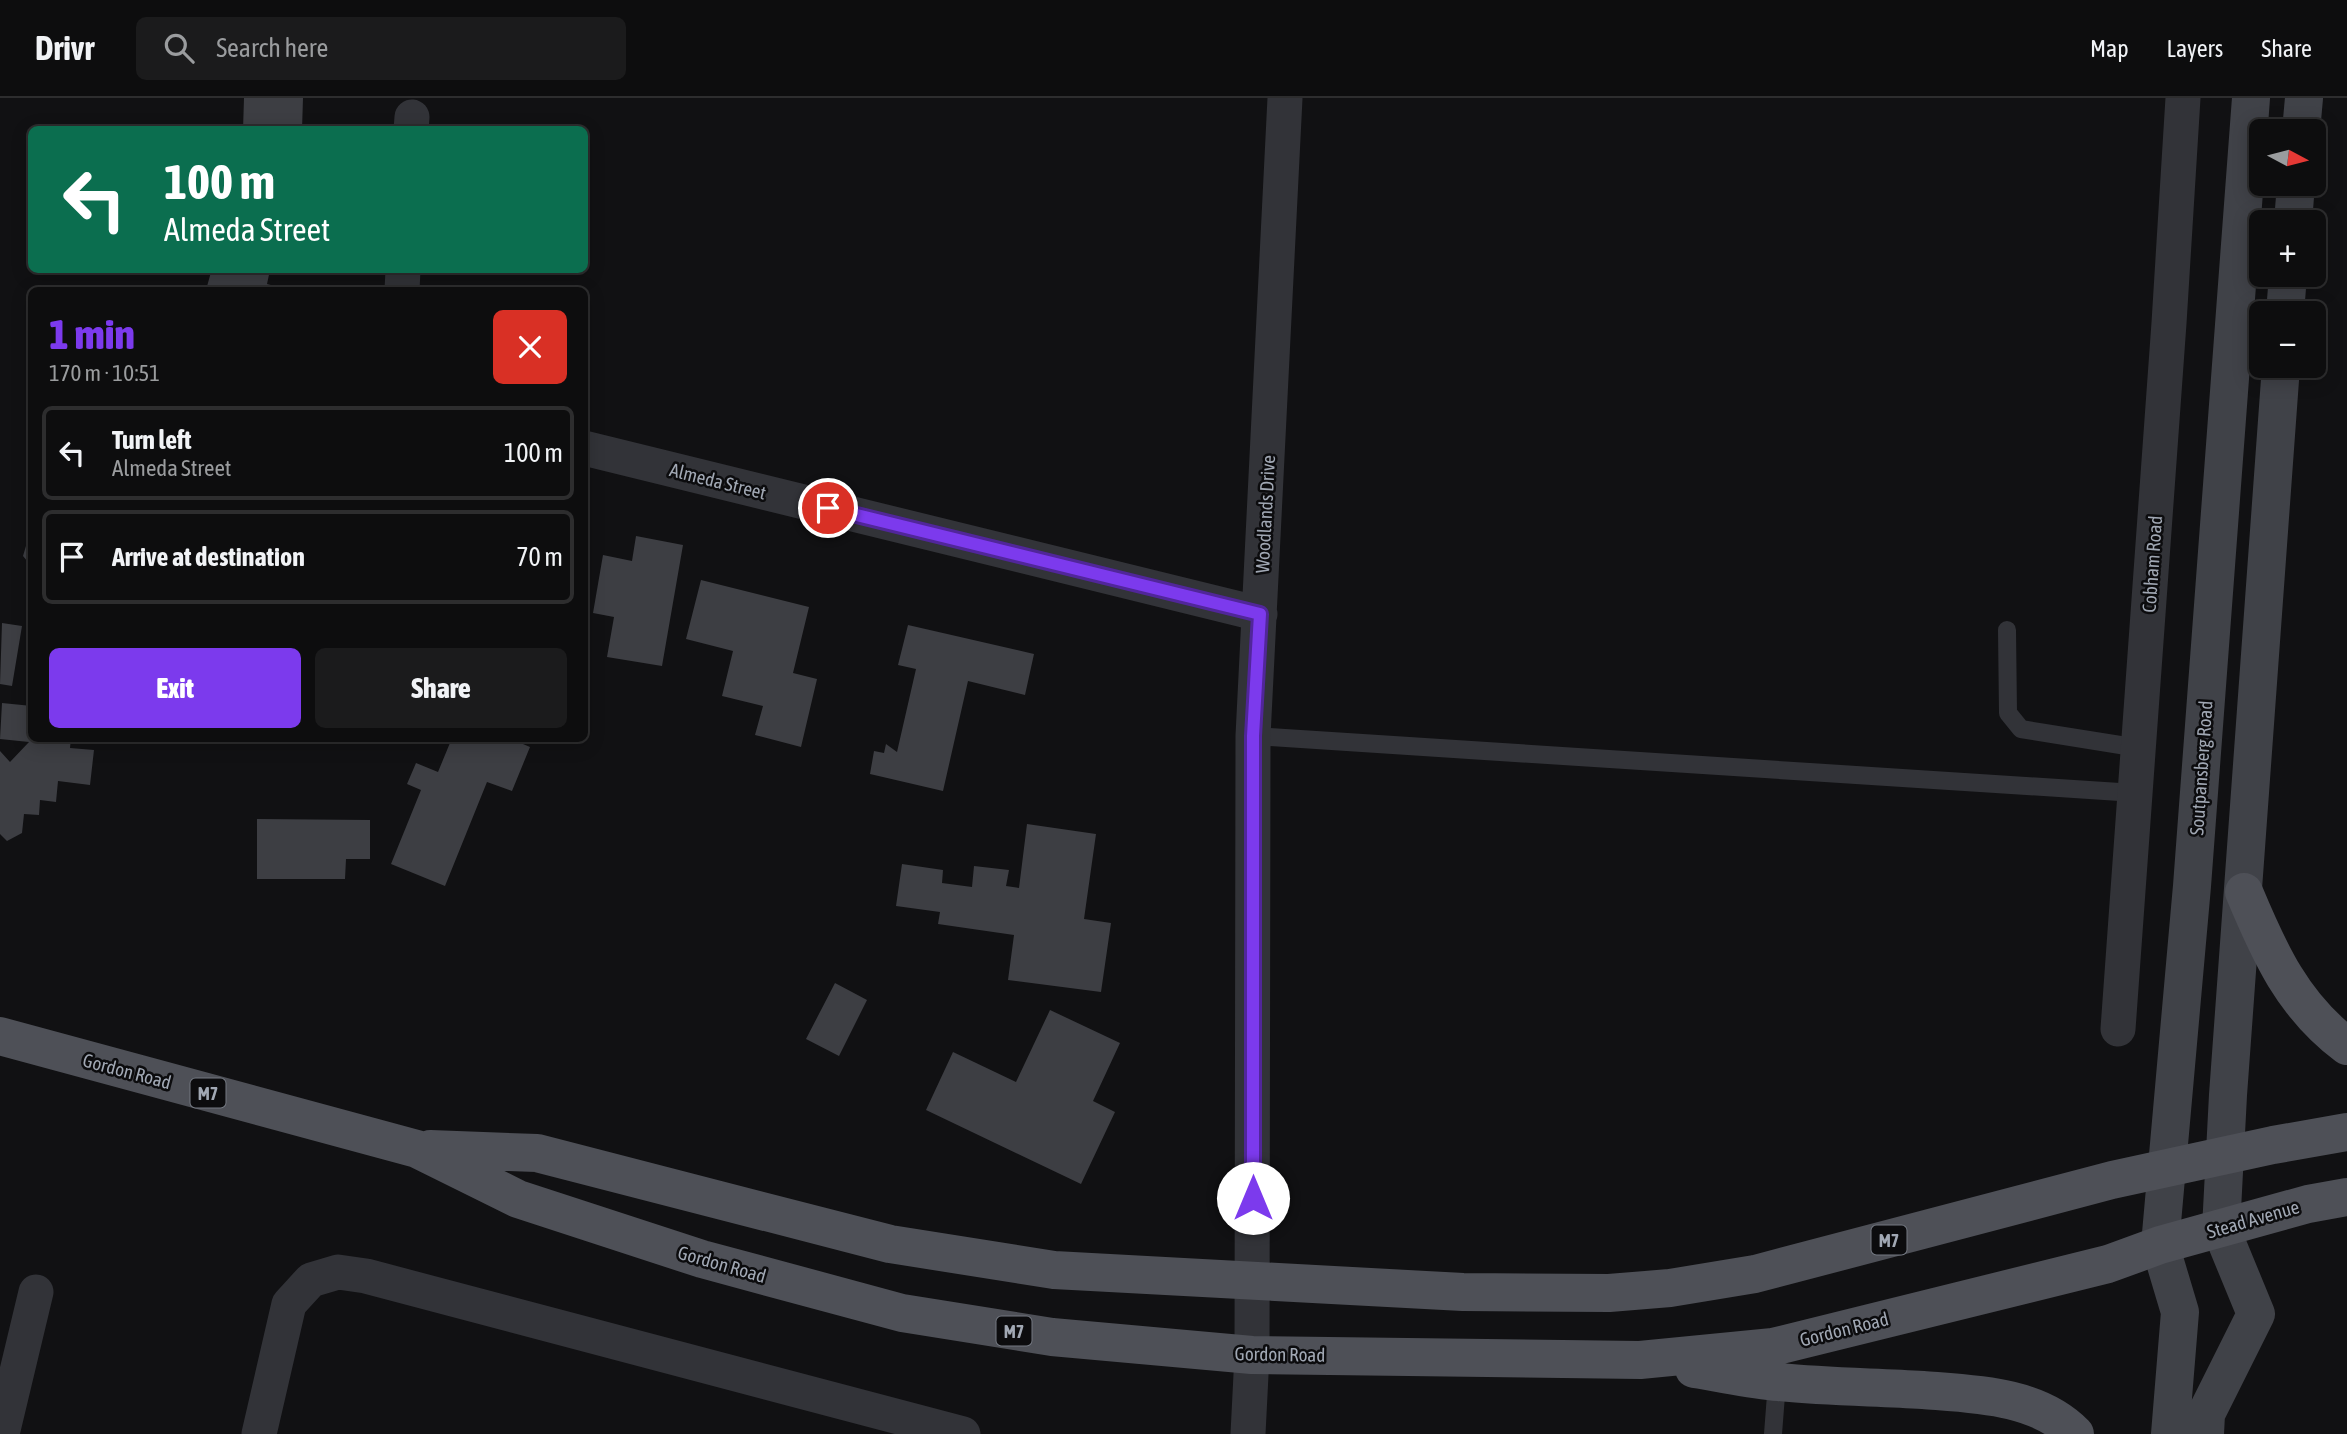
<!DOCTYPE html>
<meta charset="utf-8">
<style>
body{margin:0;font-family:"Asap Condensed",sans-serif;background:#1b1b1c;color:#f1f3f6;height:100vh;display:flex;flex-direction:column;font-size:26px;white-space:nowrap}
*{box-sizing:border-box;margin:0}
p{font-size:23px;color:#9a9c9e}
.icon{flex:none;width:38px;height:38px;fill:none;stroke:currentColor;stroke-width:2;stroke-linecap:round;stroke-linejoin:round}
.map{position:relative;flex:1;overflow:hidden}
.details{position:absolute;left:28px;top:189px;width:560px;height:455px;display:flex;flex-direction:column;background:#0d0d0e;border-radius:10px;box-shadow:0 4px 18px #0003,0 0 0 2px #2d2d2e}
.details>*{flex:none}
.guide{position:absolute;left:28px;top:28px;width:560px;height:147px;border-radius:10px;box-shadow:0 4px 18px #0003,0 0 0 2px #2d2d2e;background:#0b6e4f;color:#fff;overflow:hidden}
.needle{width:46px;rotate:97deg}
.buttons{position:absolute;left:2249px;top:21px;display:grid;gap:14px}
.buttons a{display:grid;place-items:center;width:77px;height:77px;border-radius:10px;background:#0d0d0e;box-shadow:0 4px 18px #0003,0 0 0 2px #2d2d2e;font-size:35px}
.pin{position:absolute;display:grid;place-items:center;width:60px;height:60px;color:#fff;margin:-30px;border:4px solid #fff;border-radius:50%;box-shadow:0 2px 7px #0007}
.me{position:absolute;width:77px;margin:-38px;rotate:0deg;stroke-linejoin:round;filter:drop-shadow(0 0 5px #0008)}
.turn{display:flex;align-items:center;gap:24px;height:147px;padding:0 21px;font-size:32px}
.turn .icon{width:91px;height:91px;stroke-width:2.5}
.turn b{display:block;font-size:49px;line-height:60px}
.round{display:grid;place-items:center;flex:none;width:74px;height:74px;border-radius:10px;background:#1b1b1c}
.overview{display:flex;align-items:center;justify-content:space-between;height:119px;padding:0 21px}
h1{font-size:42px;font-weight:800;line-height:52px;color:#7c3aed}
.cta{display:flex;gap:14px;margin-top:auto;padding:14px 21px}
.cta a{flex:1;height:80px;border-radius:10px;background:#7c3aed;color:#fff;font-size:28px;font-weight:800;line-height:80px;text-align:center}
.cta a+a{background:#1b1b1c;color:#f1f3f6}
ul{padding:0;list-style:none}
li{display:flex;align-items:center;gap:21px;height:94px;margin:0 14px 10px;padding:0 7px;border:4px solid #2d2d2e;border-radius:10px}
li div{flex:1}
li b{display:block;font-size:26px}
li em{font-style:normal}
header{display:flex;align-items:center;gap:42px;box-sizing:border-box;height:98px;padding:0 35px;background:#0d0d0e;border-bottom:2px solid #2d2d2e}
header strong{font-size:33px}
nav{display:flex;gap:38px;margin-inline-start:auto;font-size:24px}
.search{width:490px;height:63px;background:#1b1b1c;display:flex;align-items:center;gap:18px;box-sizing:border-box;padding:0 24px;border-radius:10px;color:#9a9c9e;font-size:26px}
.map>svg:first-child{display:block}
.building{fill:#3d3e43}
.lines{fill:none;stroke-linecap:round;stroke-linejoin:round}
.service{stroke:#323338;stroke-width:18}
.minor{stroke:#323338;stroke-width:35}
.secondary{stroke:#404248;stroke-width:38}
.primary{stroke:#4e5057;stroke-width:38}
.route-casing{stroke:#51269a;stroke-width:18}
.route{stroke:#7c3aed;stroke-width:12}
.labels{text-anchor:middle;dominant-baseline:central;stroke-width:5;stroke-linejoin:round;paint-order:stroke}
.shield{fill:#0c0c0e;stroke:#747982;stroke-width:2}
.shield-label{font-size:18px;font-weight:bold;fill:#a1a8b4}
.street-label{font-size:19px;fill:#a1a8b4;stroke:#0c0c0e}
</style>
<header>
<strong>Drivr</strong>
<div class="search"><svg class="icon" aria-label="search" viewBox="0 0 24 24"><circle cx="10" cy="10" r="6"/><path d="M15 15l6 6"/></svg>Search here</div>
<nav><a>Map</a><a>Layers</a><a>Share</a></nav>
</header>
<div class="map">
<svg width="2347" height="1336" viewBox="0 0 2347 1336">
<rect width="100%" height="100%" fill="#111113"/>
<!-- building -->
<path class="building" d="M244,0H303L302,32H243Z
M206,172H270L267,186L290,192H206L211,174Z
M31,431H32V469L23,458Z
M636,438L683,447L662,568L607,559L614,519L593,515L603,457L632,463Z
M701,482L809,509L793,575L817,581L801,649L755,637L763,608L722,598L733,553L686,541Z
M2,525L22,528L12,588L0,586Z
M908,527L1034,556L1025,597L968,583L943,693L870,676L874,653L884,655L886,646L897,654L916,571L898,567Z
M2,605L32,608V640H71L70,650L94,652L90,687L58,683L56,704L40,702L39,717L24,716L22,735L7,743L0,736V653L10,664L29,644L0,641Z
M452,640H509L530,649L512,693L487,684L445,788L391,766L421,692L407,686L416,665L438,674Z
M257,721L370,722V761H346L345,781H257Z
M1027,726L1096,736L1084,821L1111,825L1101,894L1008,882L1014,837L938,826L940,814L896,808L902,766L943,772L942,785L972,789L974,768L1009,772L1006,788L1019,790Z
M835,885L867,902L839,958L806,941Z
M1050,912L1120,945L1093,1003L1115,1014L1081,1086L926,1012L953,954L1016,984Z"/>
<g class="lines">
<!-- service -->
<path class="service" d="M2007,532L2008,615L2021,631L2139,650
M1253,638L2135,695
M1773,1336L1777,1284"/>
<!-- minor -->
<path class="minor" d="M411,32L412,19
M402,192L403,172
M584,350L1260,516
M2118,931L2169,225L2183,0
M2,1336L36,1194
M259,1336L289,1206L311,1182L338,1174L366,1178L963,1336
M1248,1336L1252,1257L1253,638L1285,0"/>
<!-- secondary -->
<path class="secondary" d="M2301,33L2304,0
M2293,124L2296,86
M2285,215L2288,177
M2170,1336L2180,1214L2160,1147L2192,788L2251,0
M2205,1336L2206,1316L2256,1216L2221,1131L2228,997L2281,268"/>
<!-- primary -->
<path class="primary" d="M2244,794C2269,854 2293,908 2347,948
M0,938L417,1051L518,1101L702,1161L902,1215L1052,1239L1252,1257L1640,1262L1773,1249L2108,1166L2160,1147L2308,1106L2347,1099
M430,1051L537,1055L890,1146L1054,1172L1463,1194L1609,1195L1670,1190L1755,1176L2112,1082L2273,1047L2347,1034
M1694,1271C1722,1275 1750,1282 1779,1284C1827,1289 1875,1289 1923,1292C1974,1296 2037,1297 2075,1336"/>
</g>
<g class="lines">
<!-- route casing -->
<g class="route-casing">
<path id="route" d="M828,410L1260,516L1253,638V1100"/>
</g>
<!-- route -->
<use href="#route" class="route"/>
</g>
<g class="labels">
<!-- shield labels -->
<g class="shield">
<rect x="190.5" y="980.5" width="35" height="29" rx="5"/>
<rect x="1871.5" y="1127.5" width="35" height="29" rx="5"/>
<rect x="996.5" y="1218.5" width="35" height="29" rx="5"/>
</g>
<g class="shield-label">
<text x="208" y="995">M7</text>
<text x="1889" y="1142">M7</text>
<text x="1014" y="1233">M7</text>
</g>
<!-- street labels -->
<g class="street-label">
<text transform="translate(718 383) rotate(14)">Almeda Street</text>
<text transform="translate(1265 416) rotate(-87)">Woodlands Drive</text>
<text transform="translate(2152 466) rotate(-86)">Cobham Road</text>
<text transform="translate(2201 670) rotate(-86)">Soutpansberg Road</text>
<text transform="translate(127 973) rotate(15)">Gordon Road</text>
<text transform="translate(2253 1121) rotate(-16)">Stead Avenue</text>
<text transform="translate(722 1166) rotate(16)">Gordon Road</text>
<text transform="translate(1844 1231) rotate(-14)">Gordon Road</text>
<text transform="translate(1280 1256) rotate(1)">Gordon Road</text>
</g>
</g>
</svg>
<div class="buttons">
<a><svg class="needle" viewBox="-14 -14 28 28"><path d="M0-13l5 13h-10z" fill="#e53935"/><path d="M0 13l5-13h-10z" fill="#9a9c9e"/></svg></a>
<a>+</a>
<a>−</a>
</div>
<div class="pin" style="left:828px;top:410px;background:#d93025"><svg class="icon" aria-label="arrive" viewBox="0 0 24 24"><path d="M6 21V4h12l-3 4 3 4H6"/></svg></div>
<svg class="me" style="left:1253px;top:1100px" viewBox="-20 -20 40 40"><circle r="19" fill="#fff"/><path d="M0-13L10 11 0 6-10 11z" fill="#7c3aed"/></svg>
<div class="guide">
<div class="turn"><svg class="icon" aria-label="left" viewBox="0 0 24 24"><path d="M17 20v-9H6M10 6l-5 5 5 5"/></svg><div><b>100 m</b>Almeda Street</div></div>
</div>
<section class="details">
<div class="overview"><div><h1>1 min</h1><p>170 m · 10:51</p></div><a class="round" style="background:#d93025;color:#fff"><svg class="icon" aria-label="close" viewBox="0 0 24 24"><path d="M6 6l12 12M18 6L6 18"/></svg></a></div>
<ul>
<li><svg class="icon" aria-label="left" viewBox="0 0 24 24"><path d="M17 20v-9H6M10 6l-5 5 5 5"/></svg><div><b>Turn left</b><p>Almeda Street</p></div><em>100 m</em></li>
<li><svg class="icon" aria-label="arrive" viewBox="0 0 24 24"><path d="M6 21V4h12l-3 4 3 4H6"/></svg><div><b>Arrive at destination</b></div><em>70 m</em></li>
</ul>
<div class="cta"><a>Exit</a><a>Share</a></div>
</section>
</div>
